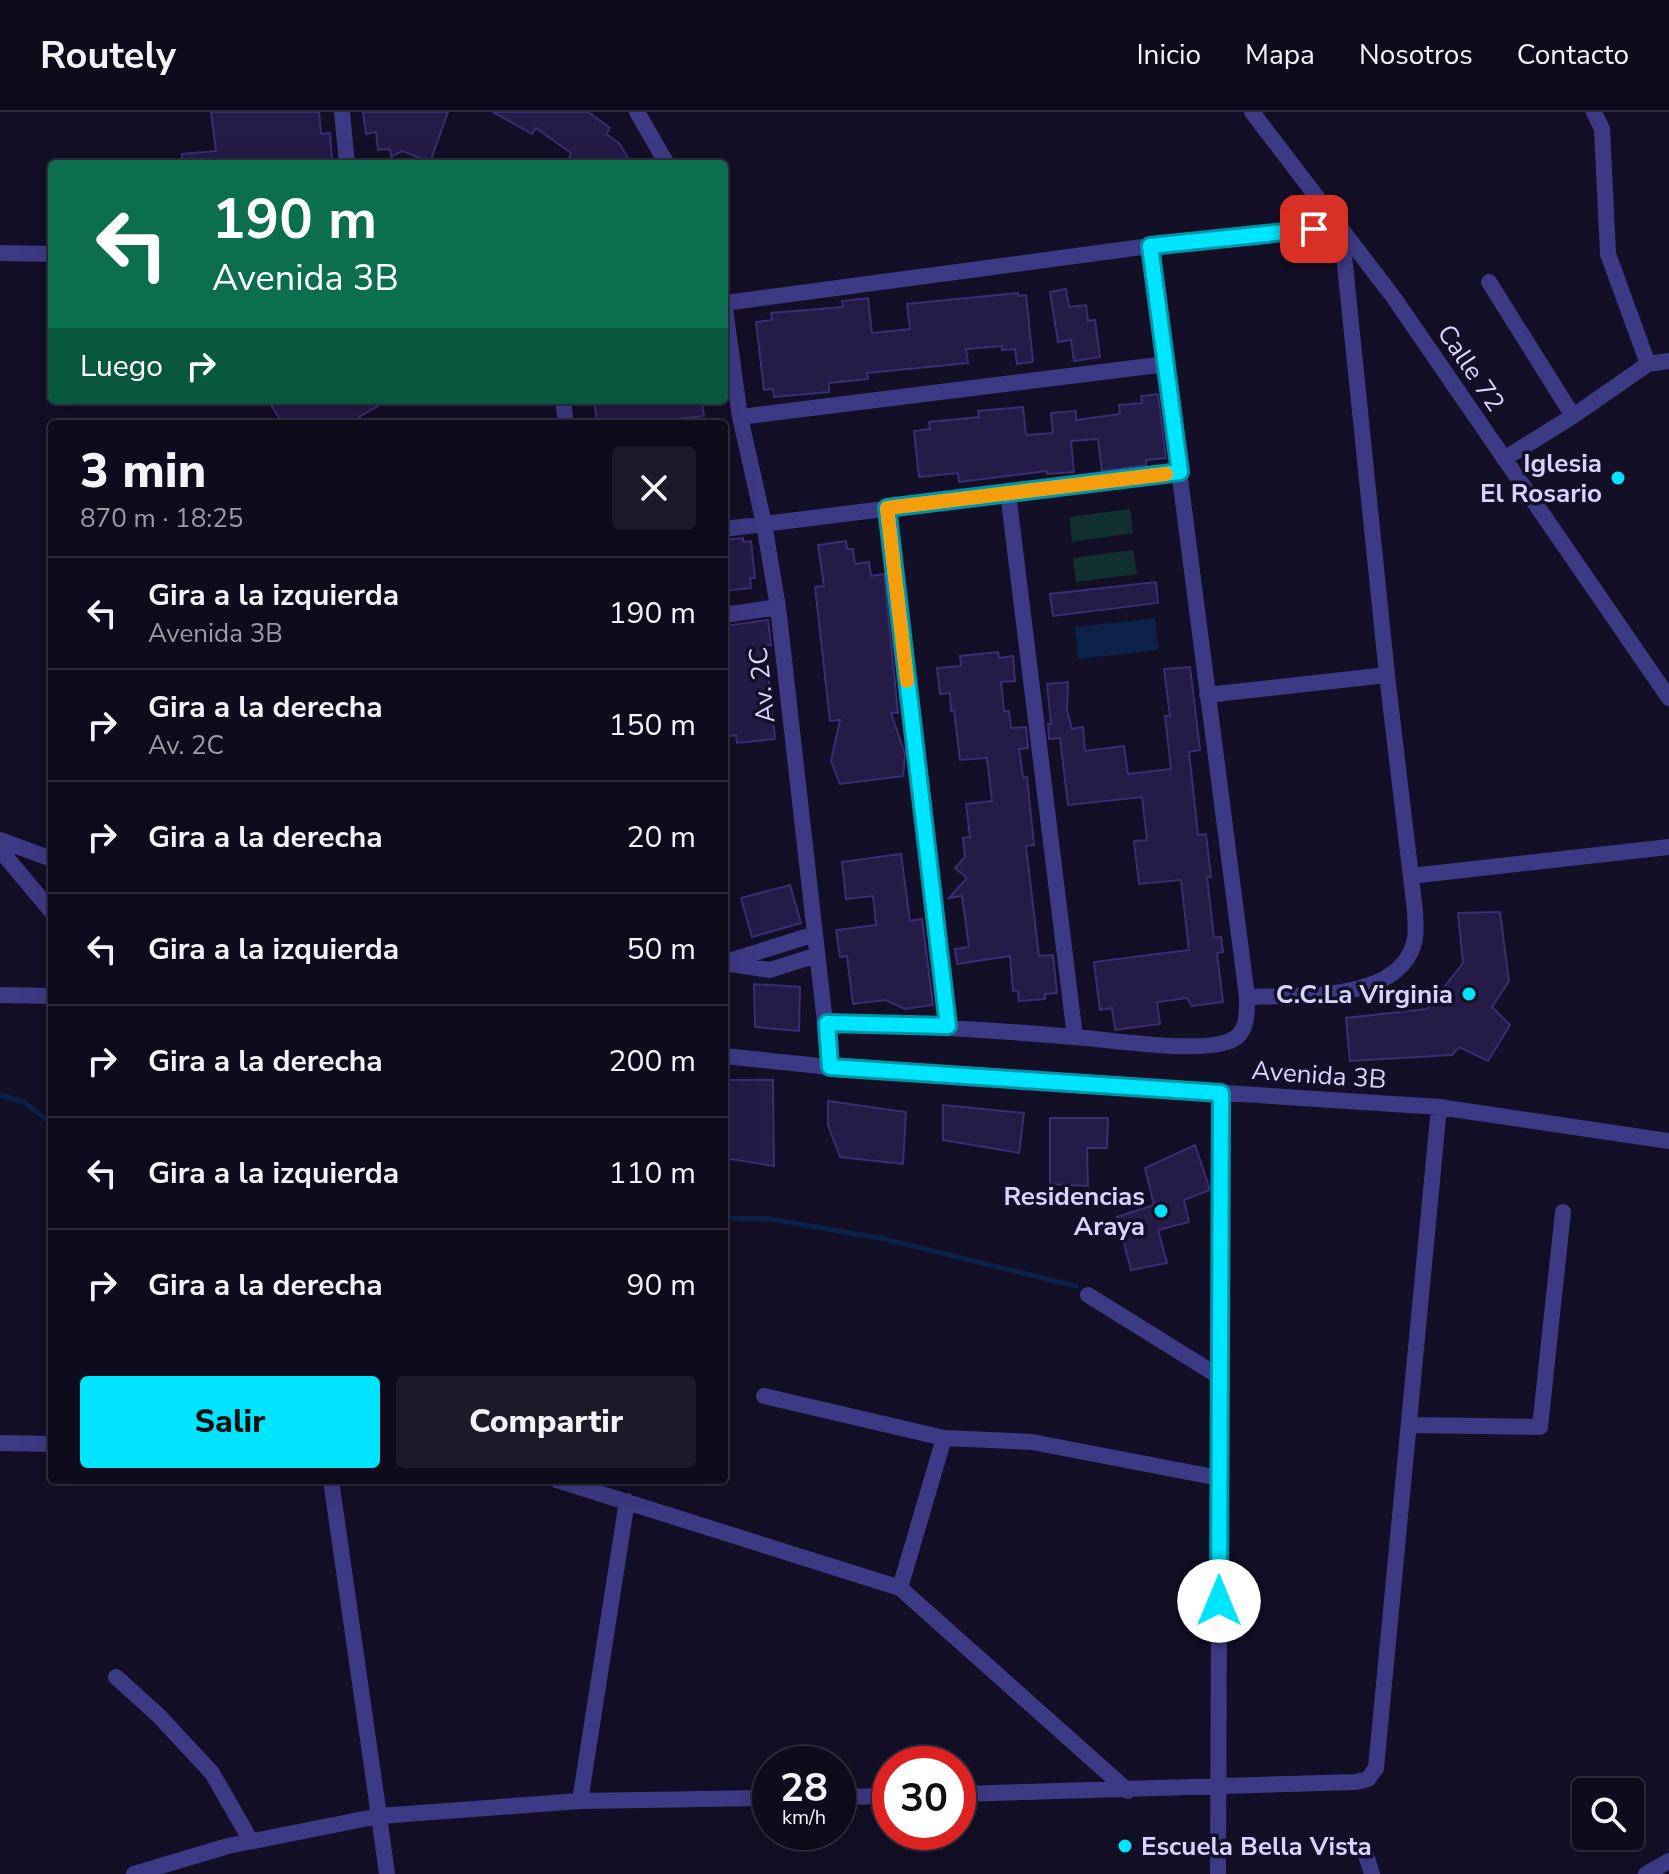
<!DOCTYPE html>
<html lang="es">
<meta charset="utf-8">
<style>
body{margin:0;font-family:"Nunito Sans",sans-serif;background:#1c1929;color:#f1f3f6;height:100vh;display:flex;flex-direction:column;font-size:30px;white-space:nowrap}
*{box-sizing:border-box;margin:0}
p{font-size:26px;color:#9b9ba3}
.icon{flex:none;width:44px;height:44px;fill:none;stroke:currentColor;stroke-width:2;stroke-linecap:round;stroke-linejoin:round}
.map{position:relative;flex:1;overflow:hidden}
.drawer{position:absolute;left:48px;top:308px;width:680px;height:1064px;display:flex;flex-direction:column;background:#0e0b1c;border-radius:8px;box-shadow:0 8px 32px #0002,0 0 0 2px #2e2b3b}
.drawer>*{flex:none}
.guide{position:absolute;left:48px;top:48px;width:680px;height:244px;border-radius:8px;box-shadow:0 8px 32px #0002,0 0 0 2px #2e2b3b;background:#0b6e4f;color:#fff;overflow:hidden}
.controls{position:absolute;left:1572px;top:1666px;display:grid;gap:16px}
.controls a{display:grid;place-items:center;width:72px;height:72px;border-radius:8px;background:#0e0b1c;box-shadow:0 8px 32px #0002,0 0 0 2px #2e2b3b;font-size:40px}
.speed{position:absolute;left:752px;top:1634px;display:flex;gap:16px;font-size:40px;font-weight:700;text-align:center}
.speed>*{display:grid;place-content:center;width:104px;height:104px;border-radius:50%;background:#0e0b1c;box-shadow:0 8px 32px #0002,0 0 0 2px #2e2b3b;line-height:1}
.speed small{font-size:20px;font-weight:400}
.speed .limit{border:12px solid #d22;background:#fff;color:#111}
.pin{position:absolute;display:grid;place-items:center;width:68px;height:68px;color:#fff;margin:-34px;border-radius:16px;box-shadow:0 4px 12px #0006}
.me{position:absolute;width:88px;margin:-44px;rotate:0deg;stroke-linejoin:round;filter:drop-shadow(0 0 6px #0008)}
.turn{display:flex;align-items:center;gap:28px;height:168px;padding:0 32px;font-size:36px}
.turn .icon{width:104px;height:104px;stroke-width:2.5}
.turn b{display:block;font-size:56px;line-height:68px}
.then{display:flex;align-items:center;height:76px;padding:0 32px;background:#0003;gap:16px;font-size:30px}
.round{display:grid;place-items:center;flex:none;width:84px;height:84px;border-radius:8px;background:#1c1929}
.head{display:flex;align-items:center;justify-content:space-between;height:136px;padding:0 32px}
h1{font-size:48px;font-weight:800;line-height:60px}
.button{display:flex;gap:16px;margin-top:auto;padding:16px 32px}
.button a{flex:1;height:92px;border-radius:8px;background:#00e5ff;color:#111;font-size:32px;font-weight:800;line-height:92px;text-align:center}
.button a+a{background:#1c1929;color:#f1f3f6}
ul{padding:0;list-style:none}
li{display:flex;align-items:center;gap:24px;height:112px;padding:0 32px;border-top:2px solid #2e2b3b}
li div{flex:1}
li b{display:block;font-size:30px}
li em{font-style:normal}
header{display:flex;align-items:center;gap:48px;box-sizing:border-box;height:112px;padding:0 40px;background:#0e0b1c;border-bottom:2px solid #2e2b3b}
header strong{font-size:38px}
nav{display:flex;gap:44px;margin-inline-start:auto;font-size:28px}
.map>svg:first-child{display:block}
.green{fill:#12302f}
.water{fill:#0c2248}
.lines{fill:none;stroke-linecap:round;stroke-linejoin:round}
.stream{stroke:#0c2248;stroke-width:5}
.building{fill:#241b47;stroke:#3b2d73;stroke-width:2}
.street{stroke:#3d3a85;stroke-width:16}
.route-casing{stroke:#0095a6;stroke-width:20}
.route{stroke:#00e5ff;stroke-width:14}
.slow{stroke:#f59e0b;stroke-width:14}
.poi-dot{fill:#00e5ff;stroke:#130f26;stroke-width:3}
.labels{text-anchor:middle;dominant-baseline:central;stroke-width:7;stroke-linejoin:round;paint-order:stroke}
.street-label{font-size:26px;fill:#d9d4ff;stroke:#130f26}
.poi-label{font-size:26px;font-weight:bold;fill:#d9d4ff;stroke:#130f26;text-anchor:end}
</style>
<header>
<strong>Routely</strong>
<nav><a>Inicio</a><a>Mapa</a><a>Nosotros</a><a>Contacto</a></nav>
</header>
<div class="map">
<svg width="1669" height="1762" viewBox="0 0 1669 1762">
<rect width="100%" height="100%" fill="#130f26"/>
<!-- green -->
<path class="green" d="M1130,397L1133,421L1072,430L1069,405Z
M1133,438L1137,462L1076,470L1073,446Z"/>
<!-- water -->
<path class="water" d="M1155,506L1159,538L1078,547L1075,515Z"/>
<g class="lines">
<!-- stream -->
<path class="stream" d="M0,983L24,990L52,1012
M724,1106L770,1107L880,1126L1076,1174"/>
</g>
<!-- building -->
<path class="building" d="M211,0H319L321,22L330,21L332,48L284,52H274L273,48L236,52H182V42L216,39Z
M363,0H448L430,50L402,39L391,45L390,37L378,38L376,20L366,22Z
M493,0H588L610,16L606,22L619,31L632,52H578L569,46L571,41L536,16L532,22Z
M1066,177L1069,195L1086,193L1088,209L1095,208L1100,245L1074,249L1071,228L1058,230L1050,180Z
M1018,181V184L1026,183L1033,250L1017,252L1015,237L1002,238V234L966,237L968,251L867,261L868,267L829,271V280L774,285L773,277L764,278L756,210L772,208L771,201L843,195L842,189L868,186L872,221L910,217L907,192Z
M1158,282L1166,346L1146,348V353L1102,359L1098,327L1071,329L1074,360L1047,362V359L959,370L958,361L919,365L914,319L930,317L929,310L979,305L978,299L1023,295L1026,323L1053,321L1051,301L1076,299V308L1120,302L1119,293L1142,291L1141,284Z
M268,288H388L359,305L363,312H283Z
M594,288H702L704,304L632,312H597Z
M743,426V430L751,429L755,466H750L751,476L724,479V428Z
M846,429L847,437H853L855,452L869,450L871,464L884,462L898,601H891L905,642L903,664L840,672L831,649L840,608L830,609L815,475L824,474L818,433Z
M1156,470L1158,491L1053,504L1050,482Z
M768,508L771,533H765L775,627L737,631L736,623L726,625L724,514Z
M998,540L999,546L1013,544L1015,569L1001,570L1004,599H1009L1011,616L1026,615L1028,636L1019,637L1023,665H1027L1034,733L1026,734L1039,844L1053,843L1057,881L1045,882V887L1019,889L1018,879H1013L1010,844L957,852L955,837L969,835L962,784L949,786L967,766L955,756L965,745L963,726L970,725L966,692L992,689L987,646L960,648L954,598L951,599L950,581L940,582L937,556L961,554L960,544Z
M1190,555L1200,638L1189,640L1198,723L1206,722L1211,765H1207L1214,826L1221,825L1223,840L1217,841L1223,890L1192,894L1187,886L1157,890L1160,912L1115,918L1112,896L1100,898L1094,850L1189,838L1181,768L1139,772L1134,729L1147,728L1142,685L1068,693L1060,626L1049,627L1048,612H1051L1047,572L1068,570L1067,598L1072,617L1083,615L1085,639L1124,634L1128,662L1171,657L1165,604H1170L1164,557Z
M901,742L910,809L922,807L933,893L905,897L885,888L853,892L847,844L840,845L836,818L876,813L873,784L846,787L842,750Z
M790,773L801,811L752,825L741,786Z
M1500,800L1509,869L1492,895L1510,913L1488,949L1459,935L1452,943L1350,949L1346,906L1427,897L1463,851L1458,801Z
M754,872L800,875L799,919L755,915Z
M724,968H773L774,1054L724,1046Z
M828,989L906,1000L903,1052L840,1045L828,1013Z
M943,993L1024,1001L1019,1041L943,1028Z
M1050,1006H1108L1107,1036H1087L1088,1074L1050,1072Z
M1195,1033L1210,1078L1184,1088L1189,1110L1158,1118L1167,1151L1131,1158L1117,1105L1154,1093L1145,1056Z"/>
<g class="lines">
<!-- street -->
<path class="street" d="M342,0L347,52
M637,0L667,52
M1252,0L1394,186L1669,586
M1594,0L1602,17L1608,142L1648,252
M0,141L52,142
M1489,170L1573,304
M724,189L740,305L764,412L778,495L830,955
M725,191L1150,134
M563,288L566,312
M740,305L1166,252
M1504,347L1573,304L1648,252L1669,249
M1008,381L1075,925
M887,396L948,914
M724,417L1180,360
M724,503L778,495
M1207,583L1387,563
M0,728L52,747
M0,738L52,800
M1411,764L1669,735
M726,850L815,822
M724,851L770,858L817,843
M0,883L52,884
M827,911C910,913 992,918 1075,925C1113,928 1193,941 1227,930C1248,924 1247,903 1247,885L1150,134L1341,114L1387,563L1415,799C1415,809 1417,821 1414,831C1398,891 1296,883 1247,885
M724,944L830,955L1439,995L1669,1029
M1088,1183L1220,1265
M764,1284L944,1326L1032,1330L1219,1366
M1410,1313L1540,1315L1563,1100
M0,1331L52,1332
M331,1368L379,1704L580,1689L770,1686
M557,1368L900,1476L1128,1679
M900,1476L944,1326
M116,1565L159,1604L212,1661L251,1729
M958,1682L1356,1670L1368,1667L1376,1656L1439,995
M838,1685L890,1684
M580,1689L627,1389
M1365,1740L1372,1762
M134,1762L228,1734L379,1704L387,1762
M1218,1762L1221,981
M1646,1762L1669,1749"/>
</g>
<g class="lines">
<!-- route casing -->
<g class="route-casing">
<path id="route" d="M1219,1489L1221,981L830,955L827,911L948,914L887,396L1180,360L1150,134L1314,117"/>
</g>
<!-- route -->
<use href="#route" class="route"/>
<!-- slow -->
<path class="slow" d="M907,569L887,396L1166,362"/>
</g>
<!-- markers -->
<g class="poi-dot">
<circle cx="1618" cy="366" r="8"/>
<circle cx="1469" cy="882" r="8"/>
<circle cx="1161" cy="1099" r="8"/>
<circle cx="1125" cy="1734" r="8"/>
</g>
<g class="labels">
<!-- street labels -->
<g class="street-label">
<text transform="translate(1471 256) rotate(56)">Calle 72</text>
<text transform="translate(762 573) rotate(-96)">Av. 2C</text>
<text transform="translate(1319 963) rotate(4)">Avenida 3B</text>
</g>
<!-- poi labels -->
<g class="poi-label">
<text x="1602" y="351">Iglesia<tspan x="1602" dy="30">El Rosario</tspan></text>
<text x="1453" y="882">C.C.La Virginia</text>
<text x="1145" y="1084">Residencias<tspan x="1145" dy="30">Araya</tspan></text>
<text x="1141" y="1734" text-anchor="start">Escuela Bella Vista</text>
</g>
</g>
</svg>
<div class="controls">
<a><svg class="icon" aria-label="search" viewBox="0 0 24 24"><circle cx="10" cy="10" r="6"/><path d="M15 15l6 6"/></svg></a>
</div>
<div class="speed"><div>28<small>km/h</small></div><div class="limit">30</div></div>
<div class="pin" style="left:1314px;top:117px;background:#d93025"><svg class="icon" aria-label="arrive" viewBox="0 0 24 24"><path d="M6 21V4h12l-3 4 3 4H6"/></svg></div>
<svg class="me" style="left:1219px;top:1489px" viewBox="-20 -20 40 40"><circle r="19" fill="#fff"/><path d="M0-13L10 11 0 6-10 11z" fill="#00e5ff"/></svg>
<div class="guide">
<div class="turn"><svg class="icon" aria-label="left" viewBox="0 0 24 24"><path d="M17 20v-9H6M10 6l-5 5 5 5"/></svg><div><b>190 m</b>Avenida 3B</div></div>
<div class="then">Luego<svg class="icon" aria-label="right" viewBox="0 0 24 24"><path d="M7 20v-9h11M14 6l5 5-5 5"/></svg></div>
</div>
<section class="drawer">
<div class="head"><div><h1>3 min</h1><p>870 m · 18:25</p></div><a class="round"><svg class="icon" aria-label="close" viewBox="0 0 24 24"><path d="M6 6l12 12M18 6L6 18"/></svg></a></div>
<ul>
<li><svg class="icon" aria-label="left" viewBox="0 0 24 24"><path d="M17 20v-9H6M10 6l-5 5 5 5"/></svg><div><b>Gira a la izquierda</b><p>Avenida 3B</p></div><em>190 m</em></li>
<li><svg class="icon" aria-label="right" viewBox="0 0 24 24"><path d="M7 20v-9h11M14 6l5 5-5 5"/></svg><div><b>Gira a la derecha</b><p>Av. 2C</p></div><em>150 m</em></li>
<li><svg class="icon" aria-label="right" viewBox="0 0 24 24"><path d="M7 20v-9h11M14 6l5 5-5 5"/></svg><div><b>Gira a la derecha</b></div><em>20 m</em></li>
<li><svg class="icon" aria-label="left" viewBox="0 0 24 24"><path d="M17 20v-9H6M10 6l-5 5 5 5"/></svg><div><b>Gira a la izquierda</b></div><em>50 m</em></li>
<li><svg class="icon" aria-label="right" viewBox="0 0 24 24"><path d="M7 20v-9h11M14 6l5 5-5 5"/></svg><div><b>Gira a la derecha</b></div><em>200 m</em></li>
<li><svg class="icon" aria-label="left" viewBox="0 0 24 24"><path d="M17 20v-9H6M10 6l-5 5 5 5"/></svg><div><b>Gira a la izquierda</b></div><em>110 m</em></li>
<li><svg class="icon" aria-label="right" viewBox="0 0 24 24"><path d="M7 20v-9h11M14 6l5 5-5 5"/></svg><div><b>Gira a la derecha</b></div><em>90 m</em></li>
</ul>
<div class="button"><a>Salir</a><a>Compartir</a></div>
</section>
</div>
